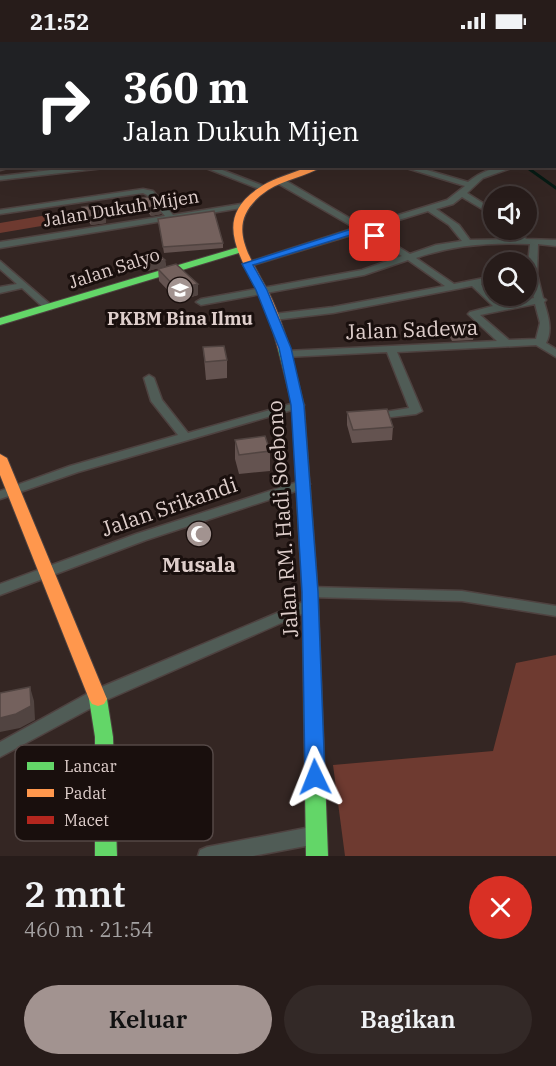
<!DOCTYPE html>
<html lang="id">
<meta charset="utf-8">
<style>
body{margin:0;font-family:"IBM Plex Serif",serif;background:#332927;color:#f1f3f6;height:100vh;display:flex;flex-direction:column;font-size:22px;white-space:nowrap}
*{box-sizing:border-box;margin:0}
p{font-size:20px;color:#a4a1a2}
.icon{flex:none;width:33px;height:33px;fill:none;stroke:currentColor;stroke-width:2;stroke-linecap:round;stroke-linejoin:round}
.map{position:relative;height:814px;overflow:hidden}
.panel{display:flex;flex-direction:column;background:#271c1a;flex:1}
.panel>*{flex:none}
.guide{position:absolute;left:0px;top:0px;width:556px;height:126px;box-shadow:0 6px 24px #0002,0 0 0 2px #433a39;background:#202124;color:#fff;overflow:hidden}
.tools{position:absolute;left:483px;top:144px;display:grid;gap:12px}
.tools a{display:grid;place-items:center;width:54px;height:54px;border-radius:50%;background:#271c1a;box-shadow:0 6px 24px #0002,0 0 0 2px #433a39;font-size:30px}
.pin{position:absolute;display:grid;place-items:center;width:51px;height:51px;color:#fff;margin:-26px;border-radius:12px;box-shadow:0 3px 9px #0006}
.me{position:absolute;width:66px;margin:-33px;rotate:358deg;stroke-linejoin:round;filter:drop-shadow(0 0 4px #0008)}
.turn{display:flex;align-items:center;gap:21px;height:126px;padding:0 24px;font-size:27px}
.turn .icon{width:78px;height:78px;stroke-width:2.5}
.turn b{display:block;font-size:42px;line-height:51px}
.round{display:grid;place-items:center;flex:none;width:63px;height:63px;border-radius:32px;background:#332927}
.overview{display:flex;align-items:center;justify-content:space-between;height:102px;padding:0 24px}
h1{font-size:36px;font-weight:600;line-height:45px}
.primary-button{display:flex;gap:12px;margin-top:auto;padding:12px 24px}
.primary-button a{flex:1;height:69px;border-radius:36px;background:#a29390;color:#111;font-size:24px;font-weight:600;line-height:69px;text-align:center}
.primary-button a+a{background:#332927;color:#f1f3f6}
.status{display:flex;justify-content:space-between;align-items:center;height:42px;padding:0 30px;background:#271c1a;direction:ltr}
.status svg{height:16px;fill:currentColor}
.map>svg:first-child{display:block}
.green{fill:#6e3a30}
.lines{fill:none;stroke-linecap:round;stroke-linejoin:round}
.stream{stroke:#061b14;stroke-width:3}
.street-casing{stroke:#4e4240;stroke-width:3}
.fast-casing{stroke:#4e4240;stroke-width:2}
.slow-casing{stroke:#4e4240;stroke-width:2}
.jam-casing{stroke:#4e4240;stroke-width:2}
.street{fill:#505c56;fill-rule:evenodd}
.fast{fill:#63d668;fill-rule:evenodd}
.slow{fill:#ff974d;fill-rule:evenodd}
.jam{fill:#b3261e;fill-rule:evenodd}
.wall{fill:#645350}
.shaded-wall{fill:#514441}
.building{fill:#74615d;stroke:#514441;stroke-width:1.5}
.route{fill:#1a73e8;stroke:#114b97;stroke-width:1.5}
.labels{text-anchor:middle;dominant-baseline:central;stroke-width:6;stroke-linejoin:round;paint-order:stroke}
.far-street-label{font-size:18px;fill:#dececb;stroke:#190f0d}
.far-poi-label{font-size:18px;font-weight:bold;fill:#dececb;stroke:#190f0d}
.street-label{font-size:21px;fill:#dececb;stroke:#190f0d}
.poi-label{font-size:21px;font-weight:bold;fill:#dececb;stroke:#190f0d}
.key{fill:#190f0d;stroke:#544846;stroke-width:1.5}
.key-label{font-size:16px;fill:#dececb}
</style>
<div class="status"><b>21:52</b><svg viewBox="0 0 49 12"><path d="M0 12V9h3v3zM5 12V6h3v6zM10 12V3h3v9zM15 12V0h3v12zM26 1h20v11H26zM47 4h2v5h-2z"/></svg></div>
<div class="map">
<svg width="556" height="814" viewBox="0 0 556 814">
<rect width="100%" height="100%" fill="#342623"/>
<!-- green -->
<path class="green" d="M0,0H475L2,2L1,25Z
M53,172L59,181L0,191V181Z
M556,613V814H345L333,723L493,709L516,621Z"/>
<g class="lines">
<!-- stream -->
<path class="stream" d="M525,124L556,146"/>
<!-- street casing -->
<g class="street-casing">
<path id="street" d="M0,93H2V97H0Z
M555,105H556V109H555Z
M0,124H15L0,128Z
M48,124H56L59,128L91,124H121L0,138V134H2L51,128Z
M201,124H212L269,146L262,148Z
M400,124H413L468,140C482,128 499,124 517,124L483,136L467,151L494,168V174L462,155L453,162L436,167L459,183L470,198L517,197L510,188H518L526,197L556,198V204L538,202L537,232L543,256L546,258L544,260C548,273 553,288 546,301L556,307V315L536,303L397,310L422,369L416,372L383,376L379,375L377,373L379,371L409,366L387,310L286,315L281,312L286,309L497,299L468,272L470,270L493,264L472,244L333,271L274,278L269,275L274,272L333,265L445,244L408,218L364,233L201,263L196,260L201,257L362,228L402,214L361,190L250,224H244L243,222L355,186L277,141V137H283L363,184L447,158L465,144ZM428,169L449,183L462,199L436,203L410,212L369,187ZM530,202L527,232L534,256L502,262L481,242L494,240V234L454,242L416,216C452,203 492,200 530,202ZM535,262L540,281L536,297L509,298L480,273Z
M143,147L153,149L173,173L247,161L251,163L247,165L0,206V200L165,174L147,153L143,151L0,172V168Z
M0,219L51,263V267H45L22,246L0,251V245L17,242L0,227Z
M149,333L154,336L162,358L188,391L298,360L304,363L302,365L78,430L0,457V449L70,424L178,393L151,359L144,336Z
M304,438L308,439L310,442L308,445L146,498L0,553V542L136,492Z
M310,545L462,549L556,564V574L462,559L310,555L305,554L303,550L305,546Z
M310,557L315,558L317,562L315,566L104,659L0,715V700L92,649Z
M316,784L323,787L325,793L323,799L316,802L253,814H198L200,808L207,805Z"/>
</g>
<!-- fast casing -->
<g class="fast-casing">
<path id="fast" d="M477,0H483L476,2Z
M239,205L242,206V210L0,283V276Z
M284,304L290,307L304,363L318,550L328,814H306L302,550L292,363L278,307Z
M98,650L104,652L107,657L113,695L117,814H95V695L89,657L92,652Z"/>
</g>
<!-- slow casing -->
<g class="slow-casing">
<path id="slow" d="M0,24H2V28H0Z
M310,124H323C306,135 285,137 268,148C221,180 249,212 269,251C278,269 284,288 290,307L284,310L278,307C273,288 267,269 258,251C237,208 211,172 267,141C281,134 296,130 310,124Z
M0,412L7,416L107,657L104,662L98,664L92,662L89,657L0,433Z"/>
</g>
<!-- jam casing -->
<g class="jam-casing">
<path id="jam" d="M555,55H556V59H555Z"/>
</g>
<!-- street -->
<use href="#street" class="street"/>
<!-- fast -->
<use href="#fast" class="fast"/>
<!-- slow -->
<use href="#slow" class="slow"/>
<!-- jam -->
<use href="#jam" class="jam"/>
</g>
<!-- wall -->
<path class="wall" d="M140,156L160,167L161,172L151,174L141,161Z
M82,165L106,176V181L91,183L83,170Z
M158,177L223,201V206L164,211Z
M136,214L165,218L166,224L148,229L136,220Z
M158,227L198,242V253L178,259L159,239Z
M446,282L474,292L473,298L452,299L446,288Z
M203,305L227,318V336L206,338Z
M347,370L393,385L392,398L352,401L347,383Z
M235,398L270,409V429L239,432L235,417Z"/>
<!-- shaded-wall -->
<path class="shaded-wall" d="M160,167L161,172L151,174L150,169Z
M106,176V181L91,183V178Z
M165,218L166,224L148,229L147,224Z
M198,242V253L178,259L177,247Z
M30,645L34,659L35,678L20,686L0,690V676Z"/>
<!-- building -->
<path class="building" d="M149,155L160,167L150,169L140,156Z
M97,163L106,176L91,178L82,165Z
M214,169L223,201L163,205L158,177Z
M154,209L165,218L147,224L136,214Z
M176,222L198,242L177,247L158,227Z
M466,280L474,292L453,293L446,282Z
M224,304L227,318L205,320L203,305Z
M387,367L393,385L353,388L347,370Z
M265,394L270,409L239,413L235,398Z
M30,645L31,664L16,672L0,676V651Z"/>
<!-- route -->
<path class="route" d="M361,184L380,194L375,197L360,190L253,223L267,248L291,306L304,363L318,550L325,735L323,741L315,743L308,741L305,735L302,550L291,363L279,306L256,248L242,222Z"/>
<!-- icons -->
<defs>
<g id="school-disc" transform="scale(1.35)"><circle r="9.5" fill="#a29390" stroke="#190f0d"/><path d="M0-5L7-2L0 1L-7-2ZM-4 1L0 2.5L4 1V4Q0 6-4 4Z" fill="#fff"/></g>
<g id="mosque-disc" transform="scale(1.35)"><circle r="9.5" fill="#a29390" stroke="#190f0d"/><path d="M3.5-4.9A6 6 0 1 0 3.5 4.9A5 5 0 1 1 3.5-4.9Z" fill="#fff"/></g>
</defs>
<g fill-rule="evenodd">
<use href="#school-disc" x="180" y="248"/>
<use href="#mosque-disc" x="199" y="492"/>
</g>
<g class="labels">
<!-- far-street labels -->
<g class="far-street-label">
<text transform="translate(121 166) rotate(-9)">Jalan Dukuh Mijen</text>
<text transform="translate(114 226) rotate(-18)">Jalan Salyo</text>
</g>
<!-- far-poi labels -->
<g class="far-poi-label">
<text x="180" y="276">PKBM Bina Ilmu</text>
</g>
<!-- street labels -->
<g class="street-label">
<text transform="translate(412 287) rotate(-2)">Jalan Sadewa</text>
<text transform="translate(169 464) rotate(-19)">Jalan Srikandi</text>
<text transform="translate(282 477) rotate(-94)">Jalan RM. Hadi Soebono</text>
</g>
<!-- poi labels -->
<g class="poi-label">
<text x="199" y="522">Musala</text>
</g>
</g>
<!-- legend -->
<rect x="15" y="703" width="198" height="96" rx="9" class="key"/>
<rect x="27" y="720" width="27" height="8" fill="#63d668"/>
<rect x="27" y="747" width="27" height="8" fill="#ff974d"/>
<rect x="27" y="774" width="27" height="8" fill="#b3261e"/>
<g class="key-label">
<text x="64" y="730">Lancar</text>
<text x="64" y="757">Padat</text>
<text x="64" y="784">Macet</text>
</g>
</svg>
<div class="tools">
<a><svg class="icon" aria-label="sound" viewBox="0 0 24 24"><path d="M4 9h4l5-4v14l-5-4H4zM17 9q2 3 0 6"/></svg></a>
<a><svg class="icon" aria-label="search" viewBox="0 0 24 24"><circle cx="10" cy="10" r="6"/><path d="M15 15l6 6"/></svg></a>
</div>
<div class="pin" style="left:375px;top:194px;background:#d93025"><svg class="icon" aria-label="arrive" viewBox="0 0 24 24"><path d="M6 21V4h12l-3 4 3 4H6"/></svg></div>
<svg class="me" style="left:315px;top:735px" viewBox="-20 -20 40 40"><path d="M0-17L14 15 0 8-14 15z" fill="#1a73e8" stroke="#fff" stroke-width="4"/></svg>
<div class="guide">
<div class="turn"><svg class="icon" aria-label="right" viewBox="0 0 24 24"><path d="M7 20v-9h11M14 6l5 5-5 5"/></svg><div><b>360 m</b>Jalan Dukuh Mijen</div></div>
</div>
</div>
<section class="panel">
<div class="overview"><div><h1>2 mnt</h1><p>460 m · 21:54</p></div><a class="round" style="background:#d93025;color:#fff"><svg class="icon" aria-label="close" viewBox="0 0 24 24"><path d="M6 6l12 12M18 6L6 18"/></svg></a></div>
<div class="primary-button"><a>Keluar</a><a>Bagikan</a></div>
</section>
